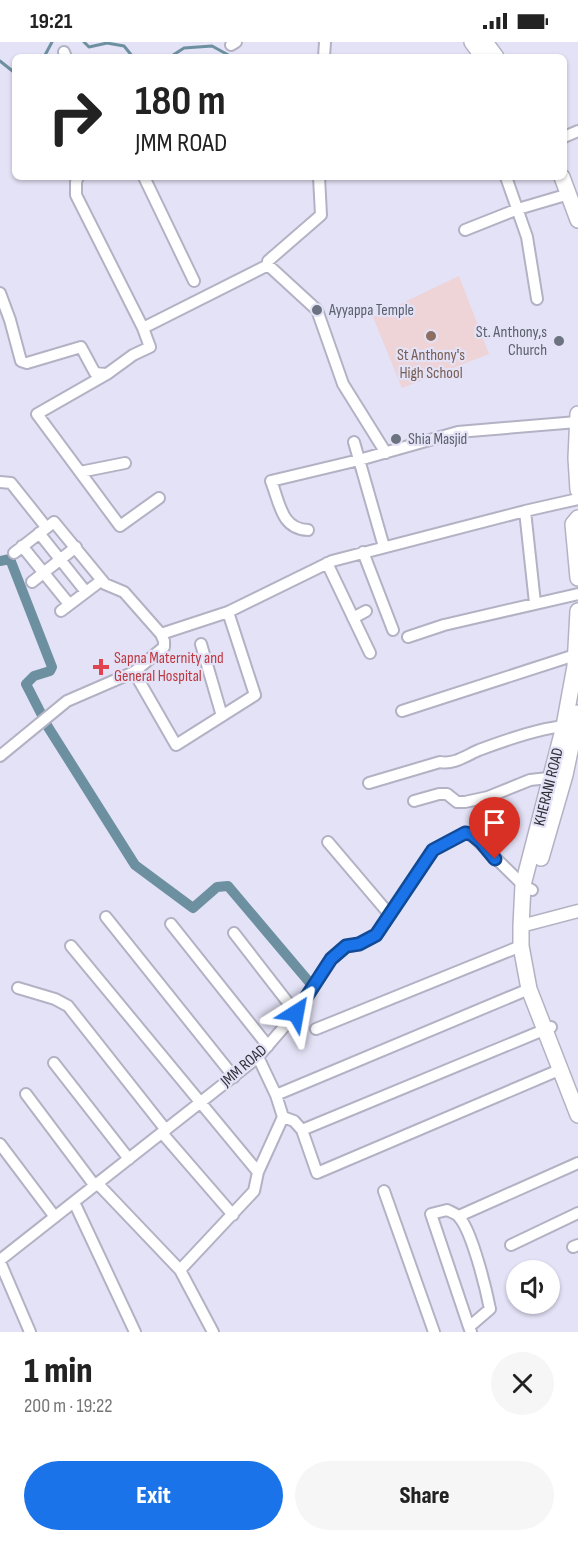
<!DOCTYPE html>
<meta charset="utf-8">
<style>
body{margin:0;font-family:"Sofia Sans Condensed",sans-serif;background:#f6f6f6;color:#222;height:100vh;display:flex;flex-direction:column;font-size:22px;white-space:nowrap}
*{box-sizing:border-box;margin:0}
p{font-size:20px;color:#767676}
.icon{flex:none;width:33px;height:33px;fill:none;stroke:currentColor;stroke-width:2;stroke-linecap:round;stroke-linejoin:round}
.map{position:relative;height:1290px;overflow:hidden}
.drawer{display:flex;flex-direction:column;background:#fff;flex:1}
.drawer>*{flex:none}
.guide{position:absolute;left:12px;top:12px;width:555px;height:126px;border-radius:9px;box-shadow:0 2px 4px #0004;background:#fff;color:#222;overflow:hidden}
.fabs{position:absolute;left:506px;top:1218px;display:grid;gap:12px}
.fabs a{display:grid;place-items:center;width:54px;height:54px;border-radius:50%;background:#fff;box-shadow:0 2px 4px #0004;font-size:30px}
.pin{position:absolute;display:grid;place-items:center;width:51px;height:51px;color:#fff;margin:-62px -26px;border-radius:50% 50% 50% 0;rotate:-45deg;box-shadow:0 0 6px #0007}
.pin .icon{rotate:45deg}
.me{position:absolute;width:66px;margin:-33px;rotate:34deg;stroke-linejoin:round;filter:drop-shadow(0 0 4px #0008)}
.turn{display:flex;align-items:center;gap:21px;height:126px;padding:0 24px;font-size:27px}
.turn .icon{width:78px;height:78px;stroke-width:2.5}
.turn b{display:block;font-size:42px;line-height:51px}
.round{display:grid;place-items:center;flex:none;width:63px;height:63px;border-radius:32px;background:#f6f6f6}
.headline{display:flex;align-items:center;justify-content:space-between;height:102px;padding:0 24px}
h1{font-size:36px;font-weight:800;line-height:45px}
.primary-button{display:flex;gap:12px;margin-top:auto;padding:12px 24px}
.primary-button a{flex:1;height:69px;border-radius:36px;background:#1a73e8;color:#fff;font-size:24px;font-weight:800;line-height:69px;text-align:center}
.primary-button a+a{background:#f6f6f6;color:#222}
.status{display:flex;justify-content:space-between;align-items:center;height:42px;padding:0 30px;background:#fff;direction:ltr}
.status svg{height:16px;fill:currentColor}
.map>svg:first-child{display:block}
.education{fill:#eed3d7}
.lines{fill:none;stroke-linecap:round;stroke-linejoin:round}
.stream{stroke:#6d90a1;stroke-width:3}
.canal{stroke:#6d90a1;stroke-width:10}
.minor-casing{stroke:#b3b2c4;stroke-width:14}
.tertiary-casing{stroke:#b3b2c4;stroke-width:15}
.secondary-casing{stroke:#b3b2c4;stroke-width:18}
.minor{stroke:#fff;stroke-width:10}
.tertiary{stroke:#fff;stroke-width:12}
.secondary{stroke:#fff;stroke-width:15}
.route-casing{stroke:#114b97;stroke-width:15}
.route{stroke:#1a73e8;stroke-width:10}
.worship-dot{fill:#6b7280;stroke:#e4e2f6;stroke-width:2}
.education-dot{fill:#8d6e63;stroke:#e4e2f6;stroke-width:2}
.health-dot{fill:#e0444e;stroke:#e4e2f6;stroke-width:2}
.labels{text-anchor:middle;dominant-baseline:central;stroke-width:4.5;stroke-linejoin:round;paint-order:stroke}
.worship-label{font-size:16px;fill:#5b616d;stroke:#e4e2f6;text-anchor:start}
.education-label{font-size:16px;fill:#785e54;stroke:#e4e2f6}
.health-label{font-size:16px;fill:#be3a42;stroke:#e4e2f6;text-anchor:start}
.street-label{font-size:16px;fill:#2f2e35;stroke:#e4e2f6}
</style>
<div class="status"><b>19:21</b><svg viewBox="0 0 49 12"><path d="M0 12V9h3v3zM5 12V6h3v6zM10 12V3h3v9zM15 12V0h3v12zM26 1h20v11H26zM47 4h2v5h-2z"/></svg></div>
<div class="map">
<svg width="578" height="1290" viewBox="0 0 578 1290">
<rect width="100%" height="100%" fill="#e4e2f6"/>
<!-- education -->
<path class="education" d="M459,234L489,312L402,346L373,275Z"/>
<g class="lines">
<!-- stream -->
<path class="stream" d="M84,0L89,5L107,1L124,4L133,15
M44,15L52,0
M170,15L184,6L212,4L232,15
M0,19L15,31"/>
<!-- canal -->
<path class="canal" d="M0,519L10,517L52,625L50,629L34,634L26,642L48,685L135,823L193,866L217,845L228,844L310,941"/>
<!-- minor casing -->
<g class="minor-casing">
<path id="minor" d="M231,3L236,0
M64,10L66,15
M324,15L325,0
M564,95L578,89
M78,135L76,140V153L143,286L150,305L133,313L107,332L37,372L120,484L159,456
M144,135L194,239
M506,135L527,195L537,257
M465,188L518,167L569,152
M268,223L317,268L343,342L386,411
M0,251L10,278L21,319L27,321L81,305L95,331L106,332
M143,286L268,223V219L321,173L319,135
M354,400L384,505
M80,430L125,421
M0,440L11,441L46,485
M525,469L535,561
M308,488C281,487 280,461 271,439L359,418L458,390L577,380
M39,491L86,550
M22,504L69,562
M363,510L393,588
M14,511L54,480L105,542L124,550L161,592
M327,521L370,611
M32,540L76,505
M61,569L102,538
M353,576L366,569
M408,595L444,583L578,552
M201,602L222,674
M134,630L176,703L255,653L228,570
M402,669L575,613
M0,714L67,659L134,630L164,605V599L161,592L228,570L332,519L525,469L578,457
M369,741L440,720C454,723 467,713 479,708C503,699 544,684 569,684
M414,759L439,752H447L457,760H465L488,755L530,738L557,735
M328,800L390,873
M106,875L234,1035
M171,882L268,1004
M234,891L296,971
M71,904L258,1130
M18,946L55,957L68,964L166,1088
M316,987L521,904
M54,1021L129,1117
M26,1052L95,1144
M276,1053L529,947
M283,1075L294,1079L302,1088L551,985
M302,1088L317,1131L559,1028
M162,1091L233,1173
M0,1102L55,1175
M98,1142L180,1228L213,1290
M384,1149L434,1290
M74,1160L135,1290
M459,1174L578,1121
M511,1203L578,1171
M573,1205L578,1203
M0,1218L258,1015L296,971L331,917L347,904L359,902L376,893L433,808L465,791L471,792L523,843L532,848
M0,1220L30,1290
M180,1228L254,1149L258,1130L283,1075L276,1053L258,1015
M469,1285L490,1267C486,1247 472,1189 459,1175C457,1172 451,1170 447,1168L431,1172L469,1285L471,1290"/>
</g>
<!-- tertiary casing -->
<g class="tertiary-casing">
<path id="tertiary" d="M521,884L578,869"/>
</g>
<!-- secondary casing -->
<g class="secondary-casing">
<path id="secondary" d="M472,0L483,15
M485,0L496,15
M562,135L578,178
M578,372L576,416L578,448
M578,476L573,482L578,536
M578,569L575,624L564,684L523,843L521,884V904L529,947L578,1073
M541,816L565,733L578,671"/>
</g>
<!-- minor -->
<use href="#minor" class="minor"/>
<!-- tertiary -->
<use href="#tertiary" class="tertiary"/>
<!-- secondary -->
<use href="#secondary" class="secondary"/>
</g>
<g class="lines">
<!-- route casing -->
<g class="route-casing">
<path id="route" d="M296,971L331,917L346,904L359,902L376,893L433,808L465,791L471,792L481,800L495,817"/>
</g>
<!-- route -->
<use href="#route" class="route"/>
</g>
<!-- markers -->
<g class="worship-dot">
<circle cx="317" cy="268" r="6"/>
<circle cx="559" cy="299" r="6"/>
<circle cx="396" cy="397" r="6"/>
</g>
<circle class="education-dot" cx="431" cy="294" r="6"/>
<path class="health-dot" d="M98 616h6v6h6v6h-6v6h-6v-6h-6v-6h6z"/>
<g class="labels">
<!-- worship labels -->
<g class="worship-label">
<text x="329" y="268">Ayyappa Temple</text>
<text x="547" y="290" text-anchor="end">St. Anthony,s<tspan x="547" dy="18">Church</tspan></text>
<text x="408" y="397">Shia Masjid</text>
</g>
<!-- education labels -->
<g class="education-label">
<text x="431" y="313">St Anthony's<tspan x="431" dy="18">High School</tspan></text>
</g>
<!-- health labels -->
<g class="health-label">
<text x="114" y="616">Sapna Maternity and<tspan x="114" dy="18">General Hospital</tspan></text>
</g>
<!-- street labels -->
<g class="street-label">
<text transform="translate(549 745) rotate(-76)">KHERANI ROAD</text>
<text transform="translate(244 1024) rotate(-41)">JMM ROAD</text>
</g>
</g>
</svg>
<div class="fabs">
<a><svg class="icon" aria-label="sound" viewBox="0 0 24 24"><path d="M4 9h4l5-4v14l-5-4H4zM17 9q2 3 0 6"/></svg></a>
</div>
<div class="pin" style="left:495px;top:817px;background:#d93025"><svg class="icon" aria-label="arrive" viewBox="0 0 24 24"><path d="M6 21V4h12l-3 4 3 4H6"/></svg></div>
<svg class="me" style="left:296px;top:971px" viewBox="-20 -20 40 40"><path d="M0-17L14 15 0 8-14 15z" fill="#1a73e8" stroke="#fff" stroke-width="4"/></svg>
<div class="guide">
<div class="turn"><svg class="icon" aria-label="right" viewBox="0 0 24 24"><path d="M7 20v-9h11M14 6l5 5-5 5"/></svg><div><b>180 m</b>JMM ROAD</div></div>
</div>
</div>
<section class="drawer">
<div class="headline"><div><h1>1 min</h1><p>200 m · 19:22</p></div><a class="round"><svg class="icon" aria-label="close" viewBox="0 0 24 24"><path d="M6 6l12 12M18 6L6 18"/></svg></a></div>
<div class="primary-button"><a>Exit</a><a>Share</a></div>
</section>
